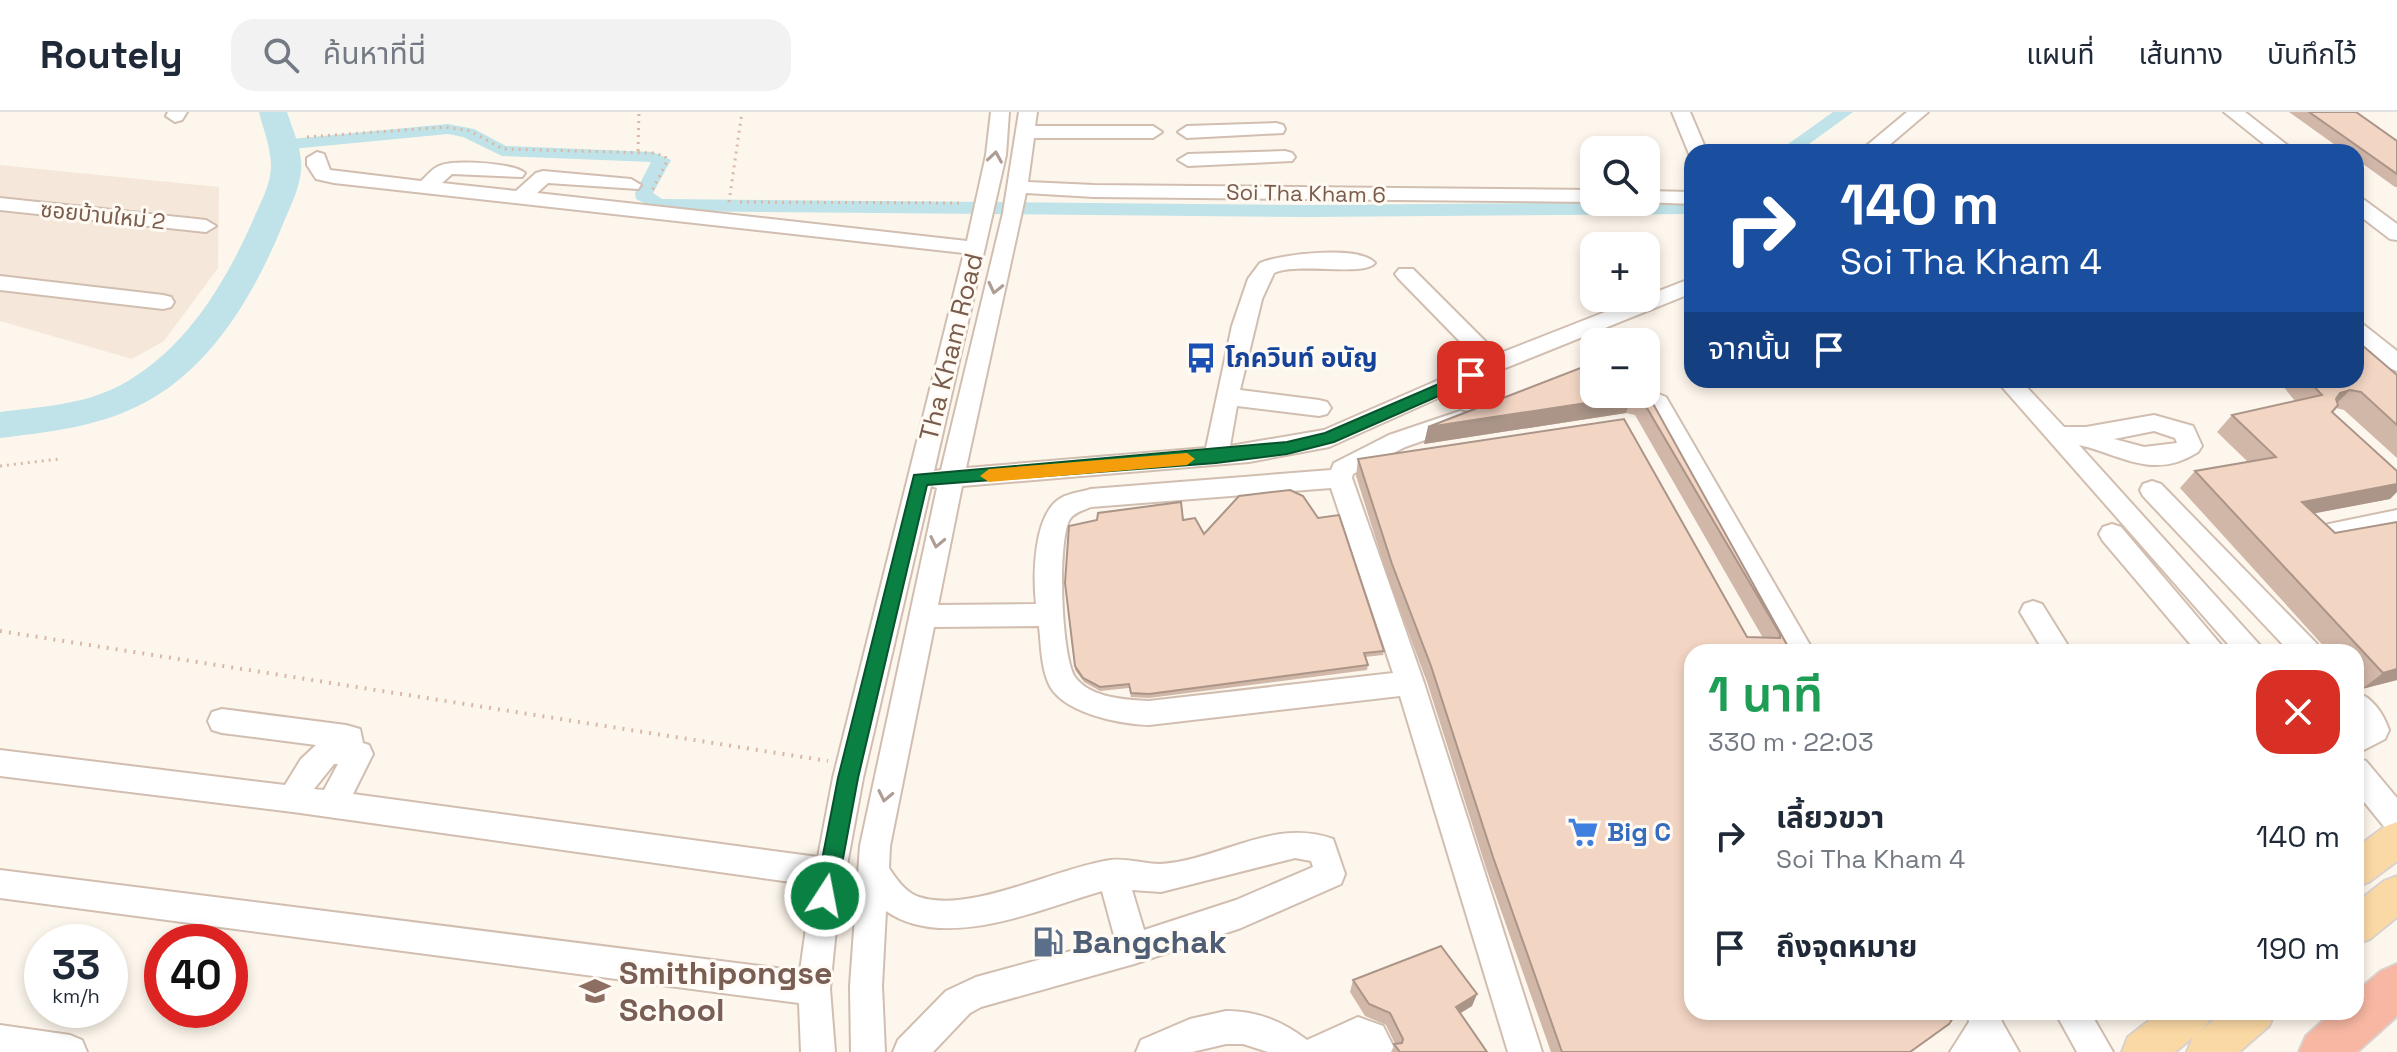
<!DOCTYPE html>
<html lang="th">
<meta charset="utf-8">
<style>
body{margin:0;font-family:"Space Grotesk","Noto Sans Thai",sans-serif;background:#f2f2f3;color:#1f2937;height:100vh;display:flex;flex-direction:column;font-size:30px;white-space:nowrap}
*{box-sizing:border-box;margin:0}
p{font-size:26px;color:#747a83}
.icon{flex:none;width:44px;height:44px;fill:none;stroke:currentColor;stroke-width:2;stroke-linecap:round;stroke-linejoin:round}
.map{position:relative;flex:1;overflow:hidden}
.panel{position:absolute;left:1684px;top:532px;width:680px;height:376px;display:flex;flex-direction:column;background:#fff;border-radius:24px;box-shadow:0 4px 12px #0003}
.panel>*{flex:none}
.guide{position:absolute;left:1684px;top:32px;width:680px;height:244px;border-radius:24px;box-shadow:0 4px 12px #0003;background:#1a4fa0;color:#fff;overflow:hidden}
.fabs{position:absolute;left:1580px;top:24px;display:grid;gap:16px}
.fabs a{display:grid;place-items:center;width:80px;height:80px;border-radius:16px;background:#fff;box-shadow:0 4px 12px #0003;font-size:40px}
.speed{position:absolute;left:24px;top:812px;display:flex;gap:16px;font-size:40px;font-weight:700;text-align:center}
.speed>*{display:grid;place-content:center;width:104px;height:104px;border-radius:50%;background:#fff;box-shadow:0 4px 12px #0003;line-height:1}
.speed small{font-size:20px;font-weight:400}
.speed .limit{border:12px solid #d22;background:#fff;color:#111}
.pin{position:absolute;display:grid;place-items:center;width:68px;height:68px;color:#fff;margin:-34px;border-radius:16px;box-shadow:0 4px 12px #0006}
.me{position:absolute;width:88px;margin:-44px;rotate:11deg;stroke-linejoin:round;filter:drop-shadow(0 0 6px #0008)}
.turn{display:flex;align-items:center;gap:28px;height:168px;padding:0 24px;font-size:36px}
.turn .icon{width:104px;height:104px;stroke-width:2.5}
.turn b{display:block;font-size:56px;line-height:68px}
.then{display:flex;align-items:center;height:76px;padding:0 24px;background:#0003;gap:16px;font-size:30px}
.round{display:grid;place-items:center;flex:none;width:84px;height:84px;border-radius:24px;background:#f2f2f3}
.summary{display:flex;align-items:center;justify-content:space-between;height:136px;padding:0 24px}
h1{font-size:48px;font-weight:600;line-height:60px;color:#1e9e55}
ul{padding:0;list-style:none}
li{display:flex;align-items:center;gap:24px;height:112px;padding:0 24px}
li div{flex:1}
li b{display:block;font-size:30px}
li em{font-style:normal}
header{display:flex;align-items:center;gap:48px;box-sizing:border-box;height:112px;padding:0 40px;background:#fff;border-bottom:2px solid #e0e1e3}
header strong{font-size:38px}
nav{display:flex;gap:44px;margin-inline-start:auto;font-size:28px}
.search{width:560px;height:72px;background:#f2f2f3;display:flex;align-items:center;gap:20px;box-sizing:border-box;padding:0 28px;border-radius:24px;color:#747a83;font-size:30px}
.map>svg:first-child{display:block}
.residential{fill:#f5e8da}
.lines{fill:none;stroke-linecap:round;stroke-linejoin:round}
.canal{fill:#bfe3e8;fill-rule:evenodd}
.river{fill:#bfe3e8;fill-rule:evenodd}
.minor-casing{stroke:#d1beb0;stroke-width:4}
.major-casing{stroke:#dad1cd;stroke-width:4}
.highway-casing{stroke:#dad1cd;stroke-width:4}
.path-far1{stroke:#d9b8a5;stroke-width:3;stroke-dasharray:2 5;stroke-linecap:butt}
.path{stroke:#d9b8a5;stroke-width:4;stroke-dasharray:2 7;stroke-linecap:butt}
.minor{fill:#fff;fill-rule:evenodd}
.major{fill:#fbd9a5;fill-rule:evenodd}
.highway{fill:#f7b7a3;fill-rule:evenodd}
.wall{fill:#d1b7a8}
.shaded-wall{fill:#aa9588}
.building{fill:#f3d5c3;stroke:#aa9588;stroke-width:2}
.oneway{stroke:#af9d94}
.route{fill:#0b8043;stroke:#07532c;stroke-width:2}
.slow{fill:#f59e0b}
.labels{text-anchor:middle;dominant-baseline:central;stroke-width:6;stroke-linejoin:round;paint-order:stroke}
.far-street-label{font-size:22px;fill:#7a5c4d;stroke:#fffaf3}
.street-label{font-size:26px;fill:#7a5c4d;stroke:#fffaf3}
.transit-label{font-size:26px;font-weight:bold;fill:#164399;stroke:#fffaf3;text-anchor:start}
.shop-label{font-size:26px;font-weight:bold;fill:#366cbe;stroke:#fffaf3;text-anchor:start}
.near-service-label{font-size:32px;font-weight:bold;fill:#4e5e75;stroke:#fffaf3;text-anchor:start}
.near-education-label{font-size:32px;font-weight:bold;fill:#785e54;stroke:#fffaf3;text-anchor:start}
</style>
<header>
<strong>Routely</strong>
<div class="search"><svg class="icon" aria-label="search" viewBox="0 0 24 24"><circle cx="10" cy="10" r="6"/><path d="M15 15l6 6"/></svg>ค้นหาที่นี่</div>
<nav><a>แผนที่</a><a>เส้นทาง</a><a>บันทึกไว้</a></nav>
</header>
<div class="map">
<svg width="2397" height="940" viewBox="0 0 2397 940">
<rect width="100%" height="100%" fill="#fdf6ec"/>
<!-- residential -->
<path class="residential" d="M0,53L219,75L218,156L164,229L132,247L0,209Z"/>
<g class="lines">
<!-- canal -->
<path class="canal" d="M1833,0H1853L1798,40H1777Z
M448,12L474,17L506,34L653,40L671,48L653,81L662,87L1308,93L1692,90V102L1308,105L660,99L636,87L635,81L651,50L502,44L463,25L448,22L281,38L272,33L281,28Z"/>
<!-- river -->
<path class="river" d="M259,0H287C293,19 303,39 301,59C299,78 290,95 283,112C255,181 211,257 142,292C98,315 49,320 0,326V300C40,295 82,293 119,274C185,239 225,172 254,106C261,89 271,72 271,54C271,35 263,17 259,0Z"/>
<!-- minor casing -->
<g class="minor-casing">
<path id="minor" d="M168,0H187L182,8L175,10L166,4Z
M991,0H1009L1006,43L934,359L941,358L1003,101L1019,0H1037L1035,14H1153L1162,20L1153,26H1034L1028,70L1094,73L1594,78V90L1094,85L1026,81L966,356L1206,336L1232,214L1248,167L1260,151C1280,142 1360,133 1375,151C1364,165 1298,150 1274,161L1262,187L1240,278L1319,288L1327,290L1331,296L1327,302L1319,304L1237,294L1230,334L1324,318L1480,250L1399,167L1395,162L1399,157H1413L1498,242L1692,166V181L1503,257L1329,335L1249,350L962,374L938,493L1036,492C1033,465 1033,402 1061,386C1069,381 1082,380 1091,377L1331,358L1334,351L1389,323L1460,299L1468,301L1472,307L1468,313L1405,335L1353,362L1352,366L1424,571L1542,940H1508L1400,584L1149,613C1120,612 1060,601 1048,570C1041,553 1041,532 1039,514L934,515L890,734L889,756C896,767 906,781 919,785C971,802 1058,755 1111,748C1127,746 1144,752 1160,752C1218,749 1273,705 1333,727L1345,762L1341,772L1241,816L1134,852L981,895L970,901L933,940H893L898,928L946,879L976,865L1115,827L1102,779C1040,797 945,840 886,799L882,874L885,940H851L850,874L860,734L937,376L931,374L863,666L837,807L830,877L835,940H801L799,891L0,786V758L800,859L812,773L293,700L0,664V638L285,673L301,647L316,633L222,621L212,618L208,609L212,600L222,597L346,613L360,617L363,631L369,633L373,642L353,682L818,745L833,666L964,141L334,71L316,67L307,53V46L317,40L324,42L330,58L421,69C428,63 433,55 442,53C456,48 515,51 525,61L522,65L452,62L442,71L516,79L536,61L543,59L631,67L641,73L638,77L548,71L537,81L967,129L986,43ZM1331,376L1393,561L1149,589C1126,588 1090,586 1075,565C1061,545 1057,428 1070,407C1075,400 1084,398 1091,395ZM334,652H338L324,678L314,677ZM1295,746L1311,749L1313,755L1236,788L1144,818L1132,778L1161,780Z
M1672,0H1690L1707,40H1692L1690,44Z
M1907,0H1928L1881,40H1859Z
M2224,0H2245L2296,40H2274Z
M1276,11L1283,13L1285,17L1283,21L1187,26L1178,20L1187,14Z
M1285,39L1292,41L1295,45L1292,49L1188,54L1178,48L1188,42Z
M1646,79L1692,80V92L1642,90H1646Z
M2356,85L2363,87L2397,112V128L2390,127L2356,101Z
M0,86L206,108L216,114L206,120L0,98Z
M0,164L163,183L171,185L174,190L171,195L163,197L0,178Z
M2356,211L2364,213L2397,239V259L2389,256L2356,230Z
M1996,268H2020L2064,315H2086L2154,303L2193,314L2202,334L2198,340C2153,369 2120,342 2079,333L2266,540H2235ZM2154,319L2175,326L2177,331L2144,335L2114,327Z
M1646,277L1666,285L1814,540H1786L1650,297L1629,288L1625,282H1646Z
M2152,369L2161,372L2317,532L2321,540H2290L2143,384L2140,378L2143,372Z
M2397,398V416L2329,432L2320,429L2316,422L2320,415L2329,412Z
M2112,412L2121,415L2227,540H2197L2103,429L2099,422L2103,415Z
M2033,489L2042,492L2072,540H2044L2020,500L2024,492Z
M2356,580C2373,586 2383,601 2389,618L2385,627L2356,642Z
M2356,645L2366,649L2397,686V721L2386,717L2356,680Z
M1226,899C1257,899 1282,909 1307,928L1358,905L1383,914L1396,940H1268L1243,932H1226L1192,940H1136L1141,928L1190,907Z
M1968,900H2000L2002,910L2019,940H1950L1969,910Z
M2055,900H2090L2113,940H2077Z
M0,913L70,923L82,928L87,940H0Z"/>
</g>
<!-- major casing -->
<g class="major-casing">
<path id="major" d="M2397,710V749L2369,770L2356,775V736L2384,715Z
M2397,764V805L2370,827L2356,832V791L2384,769Z
M2160,900H2212L2206,914L2175,940H2122L2128,925Z
M2224,900H2275L2269,914L2239,940H2187L2193,925Z"/>
</g>
<!-- highway casing -->
<g class="highway-casing">
<path id="highway" d="M2397,852V904L2357,940H2299L2306,924L2333,900H2356V880L2381,859Z"/>
</g>
<!-- path-far1 -->
<path class="path-far1" d="M307,25L445,15L470,19L503,37L653,41L665,44L667,49L652,79
M638,39L639,0
M729,90L742,0
M740,90L963,91
M0,354L59,347"/>
<!-- path -->
<path class="path" d="M0,519L828,649"/>
<!-- minor -->
<use href="#minor" class="minor"/>
<!-- major -->
<use href="#major" class="major"/>
<!-- highway -->
<use href="#highway" class="highway"/>
</g>
<!-- wall -->
<path class="wall" d="M2289,0H2356L2397,29V75H2395L2356,47V40H2345Z
M2397,263V346L2344,298L2336,296L2332,300L2390,387L2314,401L2397,568L2362,577L2356,570V540H2329L2180,376L2195,359L2248,350L2217,320L2232,303L2295,289L2278,268H2356Z
M1646,282L1791,540L1934,924L1911,940H1551L1487,759L1427,570L1389,469L1356,364L1358,347L1747,525L1763,526L1635,303L1626,301L1424,332L1428,315Z
M1318,406L1384,539L1383,543L1365,545L1368,553L1367,558L1149,586L1131,585L1129,576L1100,579L1084,570L1075,558L1065,471L1183,408L1204,422Z
M1353,868L1477,882L1472,894L1460,901L1487,940H1391L1395,932L1386,913L1365,904L1350,880Z"/>
<!-- shaded-wall -->
<path class="shaded-wall" d="M2350,278L2333,295L2324,298L2340,281Z
M1632,284L1626,301L1424,332L1428,315Z
M2397,372V380L2390,387L2285,407L2302,390Z
M2397,557V568L2362,577L2383,561Z
M1477,882L1472,894L1451,907L1456,895Z"/>
<!-- building -->
<path class="building" d="M2309,0H2356L2397,29V62Z
M2356,228L2397,263V313L2361,280L2350,278L2340,281L2336,287L2338,293L2332,300L2397,359V372L2302,390L2335,421L2397,410V557L2383,561L2195,359L2276,345L2232,303L2322,283L2308,268H2356Z
M1583,255L1594,258V282H1646V279L1791,540H1692V900H1957L1949,912L1910,940H1562L1493,745L1431,554L1392,452L1358,347L1624,307L1747,525L1780,526V522L1641,286L1632,284L1428,315Z
M1290,378L1303,384L1318,406L1339,403L1384,539L1364,541L1368,553L1149,582L1131,581L1129,572L1100,575L1083,566L1075,554L1065,471L1069,414L1097,408L1098,401L1181,390L1183,408L1195,406L1204,422L1239,384Z
M1441,834L1477,882L1456,895L1487,940H1400L1394,932L1402,931L1403,927L1390,901L1369,892L1353,868Z"/>
<!-- one-way arrows -->
<defs><path id="oneway-chevron" d="M-2-3.5L2.5 0L-2 3.5" fill="none" stroke-width="1.6" stroke-linecap="round" stroke-linejoin="round" transform="scale(2)"/></defs>
<g class="oneway">
<use href="#oneway-chevron" transform="translate(995 45) rotate(-81)"/>
<use href="#oneway-chevron" transform="translate(995 176) rotate(103)"/>
<use href="#oneway-chevron" transform="translate(937 430) rotate(102)"/>
<use href="#oneway-chevron" transform="translate(885 684) rotate(102)"/>
</g>
<!-- route -->
<path class="route" d="M1471,258L1477,259V267L1334,330L1287,342L1216,351L927,373L858,666L836,784L833,791L825,794L818,791L815,784L838,666L914,363L1287,330L1325,321Z"/>
<!-- slow -->
<path class="slow" d="M1187,341L1195,347L1187,353L989,370L980,364L989,357Z"/>
<!-- icons -->
<defs>
<g id="bus-bare" transform="scale(2.4)"><path d="M-5-6H5V4H4V6H2V4H-2V6H-4V4H-5ZM-3.5-4V0h7V-4ZM-3.5 1.2v1.5H-2V1.2ZM2 1.2v1.5H3.5V1.2Z" fill="#1a4fb4" stroke="#fffaf3" stroke-width="2.5" paint-order="stroke"/></g>
<g id="supermarket-bare" transform="scale(2.4)"><path d="M-6-5.5h2.5l.6 2H6L4.5 2H-2.5L-4.4-4H-6ZM-1.5 3.2a1.3 1.3 0 1 0 .1 0ZM3 3.2a1.3 1.3 0 1 0 .1 0Z" fill="#3f7fe0" stroke="#fffaf3" stroke-width="2.5" paint-order="stroke"/></g>
<g id="fuel-bare" transform="scale(2.4)"><path d="M-5.5-6h7V0h2V4h1.3V-2.5L3-4.5l.8-.8L6-3V5H2.5V1h-1V6h-7ZM-4.2-4.7v3.2H.2V-4.7Z" fill="#5c6f8a" stroke="#fffaf3" stroke-width="2.5" paint-order="stroke"/></g>
<g id="school-bare" transform="scale(2.4)"><path d="M0-5L7-2L0 1L-7-2ZM-4 1L0 2.5L4 1V4Q0 6-4 4Z" fill="#8d6e63" stroke="#fffaf3" stroke-width="2.5" paint-order="stroke"/></g>
</defs>
<g fill-rule="evenodd">
<use href="#bus-bare" x="1201" y="246"/>
<use href="#supermarket-bare" x="1583" y="720"/>
<use href="#fuel-bare" x="1048" y="830"/>
<use href="#school-bare" x="595" y="879"/>
</g>
<g class="labels">
<!-- far-street labels -->
<g class="far-street-label">
<text transform="translate(1306 81) rotate(1)">Soi Tha Kham 6</text>
<text transform="translate(103 103) rotate(6)">ซอยบ้านใหม่ 2</text>
</g>
<!-- street labels -->
<g class="street-label">
<text transform="translate(951 235) rotate(-76)">Tha Kham Road</text>
</g>
<!-- transit labels -->
<g class="transit-label">
<text x="1225" y="246">โภควินท์ อนัญ</text>
</g>
<!-- shop labels -->
<g class="shop-label">
<text x="1607" y="720">Big C</text>
</g>
<!-- near-service labels -->
<g class="near-service-label">
<text x="1072" y="830">Bangchak</text>
</g>
<!-- near-education labels -->
<g class="near-education-label">
<text x="619" y="861">Smithipongse<tspan x="619" dy="37">School</tspan></text>
</g>
</g>
</svg>
<div class="fabs">
<a><svg class="icon" aria-label="search" viewBox="0 0 24 24"><circle cx="10" cy="10" r="6"/><path d="M15 15l6 6"/></svg></a>
<a>+</a>
<a>−</a>
</div>
<div class="speed"><div>33<small>km/h</small></div><div class="limit">40</div></div>
<div class="pin" style="left:1471px;top:263px;background:#d93025"><svg class="icon" aria-label="arrive" viewBox="0 0 24 24"><path d="M6 21V4h12l-3 4 3 4H6"/></svg></div>
<svg class="me" style="left:825px;top:784px" viewBox="-20 -20 40 40"><circle r="17" fill="#0b8043" stroke="#fff" stroke-width="3"/><path d="M0-11L8 9 0 5-8 9z" fill="#fff"/></svg>
<div class="guide">
<div class="turn"><svg class="icon" aria-label="right" viewBox="0 0 24 24"><path d="M7 20v-9h11M14 6l5 5-5 5"/></svg><div><b>140 m</b>Soi Tha Kham 4</div></div>
<div class="then">จากนั้น<svg class="icon" aria-label="arrive" viewBox="0 0 24 24"><path d="M6 21V4h12l-3 4 3 4H6"/></svg></div>
</div>
<section class="panel">
<div class="summary"><div><h1>1 นาที</h1><p>330 m · 22:03</p></div><a class="round" style="background:#d93025;color:#fff"><svg class="icon" aria-label="close" viewBox="0 0 24 24"><path d="M6 6l12 12M18 6L6 18"/></svg></a></div>
<ul>
<li><svg class="icon" aria-label="right" viewBox="0 0 24 24"><path d="M7 20v-9h11M14 6l5 5-5 5"/></svg><div><b>เลี้ยวขวา</b><p>Soi Tha Kham 4</p></div><em>140 m</em></li>
<li><svg class="icon" aria-label="arrive" viewBox="0 0 24 24"><path d="M6 21V4h12l-3 4 3 4H6"/></svg><div><b>ถึงจุดหมาย</b></div><em>190 m</em></li>
</ul>
</section>
</div>
